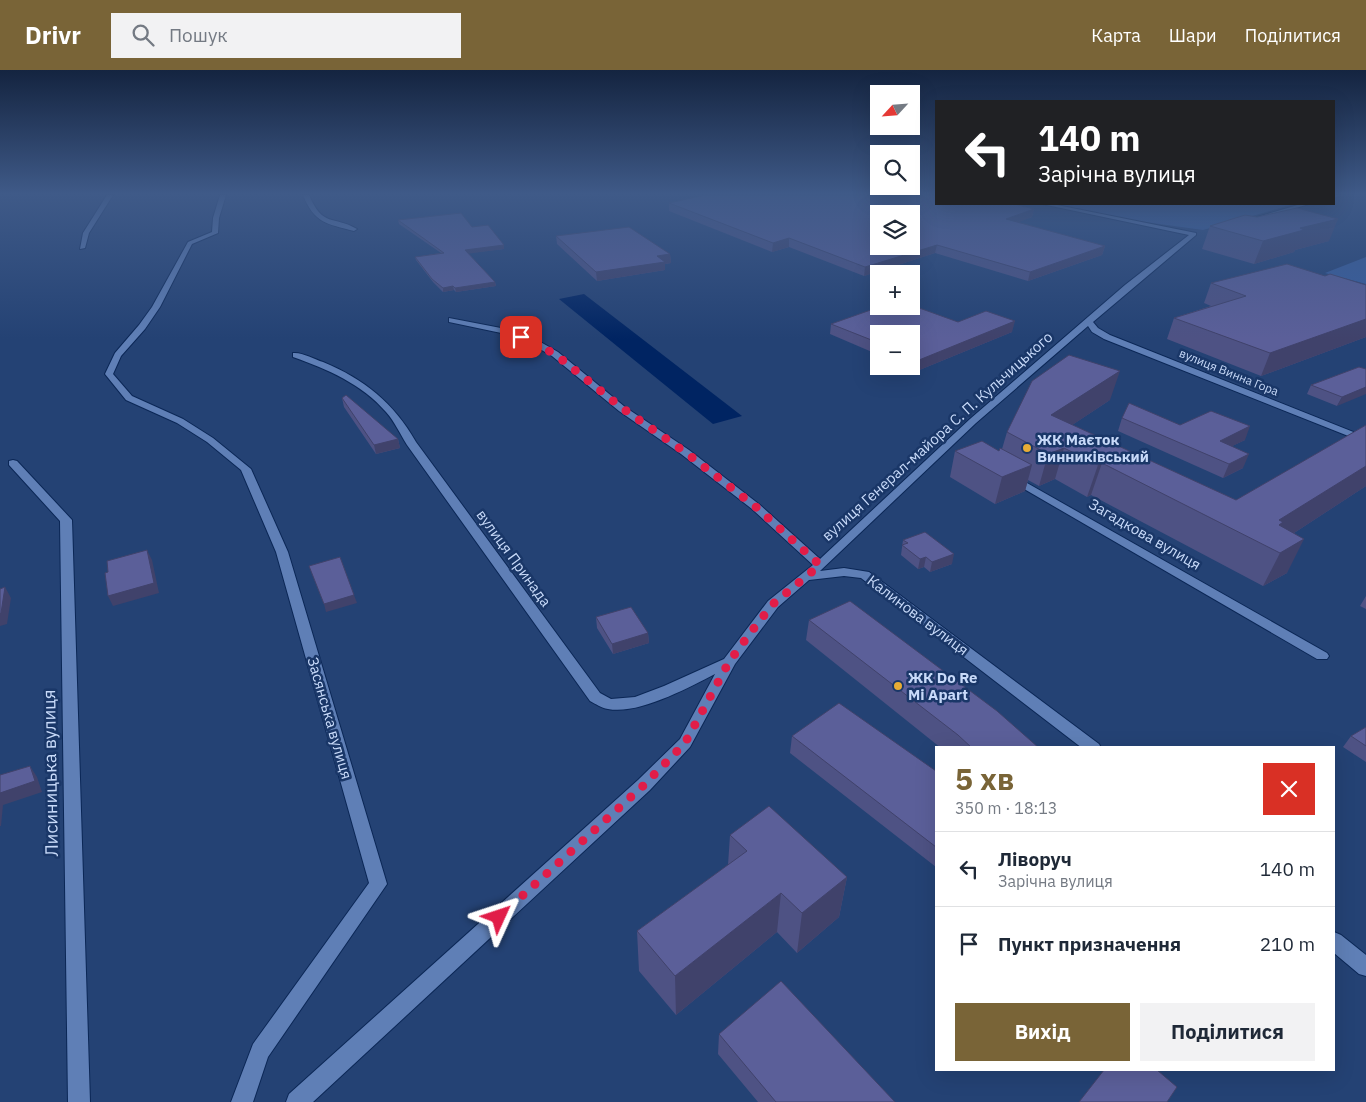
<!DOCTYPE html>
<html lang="uk">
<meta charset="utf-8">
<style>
body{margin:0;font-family:"IBM Plex Sans",sans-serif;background:#f2f2f3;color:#1f2937;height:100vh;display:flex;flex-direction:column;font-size:19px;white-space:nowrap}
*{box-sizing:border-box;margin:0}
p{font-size:16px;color:#747a83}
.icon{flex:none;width:28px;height:28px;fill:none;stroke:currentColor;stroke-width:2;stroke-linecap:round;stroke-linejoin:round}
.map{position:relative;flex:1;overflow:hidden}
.sheet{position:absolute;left:935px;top:676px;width:400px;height:325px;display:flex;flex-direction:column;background:#fff;border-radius:0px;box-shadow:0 5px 20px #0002}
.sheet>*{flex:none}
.banner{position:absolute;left:935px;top:30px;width:400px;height:105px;border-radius:0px;box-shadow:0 5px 20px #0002;background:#202124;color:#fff;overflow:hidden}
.needle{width:32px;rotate:244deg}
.tools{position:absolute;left:870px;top:15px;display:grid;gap:10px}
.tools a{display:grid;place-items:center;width:50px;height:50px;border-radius:0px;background:#fff;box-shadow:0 5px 20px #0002;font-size:25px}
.pin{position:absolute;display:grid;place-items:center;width:42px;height:42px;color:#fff;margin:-21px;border-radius:10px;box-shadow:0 2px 8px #0006}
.me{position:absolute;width:55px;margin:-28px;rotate:48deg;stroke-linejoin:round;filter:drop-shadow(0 0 4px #0008)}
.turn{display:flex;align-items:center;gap:18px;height:105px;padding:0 20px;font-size:22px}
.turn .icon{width:65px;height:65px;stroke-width:2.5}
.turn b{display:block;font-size:35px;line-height:42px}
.round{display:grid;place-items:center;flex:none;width:52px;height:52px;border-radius:0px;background:#f2f2f3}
.head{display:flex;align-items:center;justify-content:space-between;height:85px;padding:0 20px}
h1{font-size:30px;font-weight:700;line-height:38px;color:#796437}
.button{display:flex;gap:10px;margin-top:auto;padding:10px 20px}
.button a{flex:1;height:58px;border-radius:0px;background:#796437;color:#fff;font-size:20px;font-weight:700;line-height:58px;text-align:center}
.button a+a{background:#f2f2f3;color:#1f2937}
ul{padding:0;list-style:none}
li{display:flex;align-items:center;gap:15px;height:75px;padding:0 20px;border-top:1px solid #e0e1e3}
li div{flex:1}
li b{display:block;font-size:19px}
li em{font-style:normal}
header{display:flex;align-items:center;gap:30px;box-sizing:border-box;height:70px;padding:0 25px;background:#796437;color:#fff}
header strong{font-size:24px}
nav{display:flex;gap:28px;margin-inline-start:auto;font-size:18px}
.search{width:350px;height:45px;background:#f2f2f3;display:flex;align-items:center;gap:12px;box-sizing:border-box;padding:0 18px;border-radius:0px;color:#747a83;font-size:19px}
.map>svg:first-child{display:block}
.green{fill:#375ea0}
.water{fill:#002462}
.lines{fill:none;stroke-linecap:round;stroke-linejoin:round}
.street-casing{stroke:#0b2756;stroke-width:2}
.street{fill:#5f7fb6;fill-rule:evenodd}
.wall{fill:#4e5284}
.shaded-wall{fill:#40426b}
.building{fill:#5b5f99;stroke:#40426b;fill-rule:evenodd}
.route{stroke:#e11d48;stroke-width:9;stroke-dasharray:0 16.2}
.poi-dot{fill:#e7ac36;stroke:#1a3768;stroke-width:2}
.labels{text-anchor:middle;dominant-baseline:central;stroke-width:5;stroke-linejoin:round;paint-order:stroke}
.far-street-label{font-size:12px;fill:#c8daf9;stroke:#1a3768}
.street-label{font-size:15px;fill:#c8daf9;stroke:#1a3768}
.poi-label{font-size:15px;font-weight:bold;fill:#c8daf9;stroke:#1a3768;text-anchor:start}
.near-street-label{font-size:18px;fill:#c8daf9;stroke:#1a3768}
</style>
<header>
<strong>Drivr</strong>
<div class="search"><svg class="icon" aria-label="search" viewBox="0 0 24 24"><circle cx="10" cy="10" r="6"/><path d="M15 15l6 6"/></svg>Пошук</div>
<nav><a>Карта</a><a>Шари</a><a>Поділитися</a></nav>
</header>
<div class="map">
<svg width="1366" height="1032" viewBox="0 0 1366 1032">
<rect width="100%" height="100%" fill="#244274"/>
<!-- green -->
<path class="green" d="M1056,134H1294L1203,160L1116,148Z
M1366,187V214L1325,203Z"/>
<!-- water -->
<path class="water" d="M584,224L742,346L713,354L559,229Z"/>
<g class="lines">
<!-- street casing -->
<g class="street-casing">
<path id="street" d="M107,125H113L89,163L85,178L80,179L83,163Z
M220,125H226L219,148L218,163L192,174L160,237L145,259L121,286L113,304L132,326L183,349L213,368L251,399L288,482L387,814L268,987L253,1032H231L253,974L369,813L276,482L241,400L207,372L177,353L126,330L105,304L115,283L139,255L152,237L188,172L212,162L213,148Z
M303,125H309C323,158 333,145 357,159L354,161C327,154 314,153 303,125Z
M1334,125H1340L1334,128Z
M1042,134H1052L1196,163V165L1093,252L1098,258L1110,265L1366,367V373L1104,269L1092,262L1088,256L976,353L820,501L844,498L869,502L1099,674L1101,678H1082L861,508L844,506L809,510L778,537L735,594L690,677L650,720L313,1032H286L289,1024L638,710L680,669L715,604C688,618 638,645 608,639C601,638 596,634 590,631L407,375C400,364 395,352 386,342C362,314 327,299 293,287V283C302,282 314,289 323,292C364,309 394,333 416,372L600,623L611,629L635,627L664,616L724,589L768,531L813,495L752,439L681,384L619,341L552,286L531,274L506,264L449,252V248L511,260L537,270L558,282L625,337L689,380L760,435L820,489L970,349L1125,215L1189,165Z
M1301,134H1309L1249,152L1244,151Z
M13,390L17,391L72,450L90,1032H68L60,451L9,395V391Z
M1011,404L1327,583L1329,586L1327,589H1317L1007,409V405Z
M1334,862L1341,865L1366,885V906L1359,904L1334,883Z"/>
</g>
<!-- street -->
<use href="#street" class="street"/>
</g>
<!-- wall -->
<path class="wall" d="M669,133L1034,139L1032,147L1017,152L1105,176L1102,185L1028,211L935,183L864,206L789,177L772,182L669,141Z
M1257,147L1329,171L1295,180L1294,182L1254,194L1202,179L1210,156Z
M398,150L472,157L504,175V179L468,183L495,212L496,216L456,222L454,220L443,222L433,212L416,190L415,187L441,183L399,154Z
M556,166L670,184L671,193L665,194V200L597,211L557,174Z
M1325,206L1366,215V267L1261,306L1167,269L1174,248L1211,236L1204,233L1211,213Z
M958,252L1012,262L917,301L905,296H911V264H879V285L830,264L831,254Z
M1359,297L1337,336L1307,324L1311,315Z
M342,328L398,369L400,378L376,384L344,337Z
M1110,330L1072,355L1236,430L1366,355V416L1294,463L1287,503L1263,516L1091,425L1087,427L1055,409L1039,416L1028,410L1025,421L995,434L950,407L955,381H999L1002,379L1007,362Z
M1122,348L1180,355L1245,370L1232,376L1243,398L1223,408L1118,361Z
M903,470L952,494L930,502L924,497L918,499L901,485Z
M1366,526V539L1360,536Z
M596,547L648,563L649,573L613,584L597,558Z
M809,550L1039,678H941L806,570Z
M1366,657V692L1343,677L1351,666Z
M792,666L936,701V797L790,683Z
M730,765L847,807L839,847L797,883L777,862L676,945L639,901L637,861L728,795Z
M719,964L895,1032H758L718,984Z"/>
<!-- shaded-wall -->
<path class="shaded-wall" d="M575,125H587L575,126Z
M1034,139L1032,147L1004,158L1006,149Z
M1338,149L1329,171L1295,180L1294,182L1254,194L1263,171L1300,158Z
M789,168V177L772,182L773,173Z
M504,175V179L466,184L465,180Z
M937,175L935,183L864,206L865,197Z
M1105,176L1102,185L1028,211L1030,202Z
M670,184L671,193L665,194V200L597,211L596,202L657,186Z
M495,212L496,216L456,222L455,218Z
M453,216L454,220L443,222V218Z
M1366,249V267L1261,306L1270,283Z
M1015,251L1012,262L917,301L919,290Z
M1120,301L1110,330L1042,375L1051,345Z
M1366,317V324L1337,336L1342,327Z
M1250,356L1245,370L1214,385L1220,371Z
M398,369L400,378L376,384L374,375Z
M1064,378L1055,409L1039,416L1048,384Z
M1249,384L1243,398L1223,408L1229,394Z
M1102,393L1091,425L1087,427L1098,395Z
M1032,395L1025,421L995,434L1002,407Z
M1366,396V416L1271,478L1279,450Z
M1304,469L1287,503L1263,516L1280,483Z
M147,480L152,490L159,523L113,536L108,526Z
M954,484L952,494L930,502L932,492Z
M926,487L924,497L918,499L920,489Z
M5,517L11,528L7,554L0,556V544Z
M354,525L357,533L326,542L324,534Z
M648,563L649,573L613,584L612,574Z
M30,696L37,707L42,722L3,735L1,756H0V723Z
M847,807L839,847L797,883L802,843Z
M781,823L777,862L676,945L675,906Z"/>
<!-- building -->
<path class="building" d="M705,125H936V134H1014L1034,139L1006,149L1105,176L1030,202L937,175L865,197L789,168L773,173L669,133ZM879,144H911V176H879Z
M1297,138L1338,149L1300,158L1304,160L1263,171L1210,156L1245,145L1257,147Z
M461,143L472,157L488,155L504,175L465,180L495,212L455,218L453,216L443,218L432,209L415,187L444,183L398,150Z
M629,157L670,184L657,186L665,192L596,202L556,166Z
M1287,194L1325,206L1330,204L1366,215V249L1270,283L1174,248L1246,226L1211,213Z
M911,235L958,252L986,241L1015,251L919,290L911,287V264H879V273L831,254L882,236H911Z
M1069,285L1120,301L1051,345L1236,430L1366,355V396L1279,450L1283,452L1279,455L1304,469L1280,483L1102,393L1098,395L1064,378L1048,384L1007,362L1032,311Z
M1359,297L1366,299V317L1342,327L1311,315Z
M346,325L398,369L374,375L342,328Z
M1129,333L1180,355L1211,341L1250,356L1220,371L1249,384L1229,394L1122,348Z
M982,371L999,381L1000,378L1032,395L1002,407L955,381Z
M925,462L954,484L932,492L926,487L920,489L902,475L908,473L903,470Z
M147,480L154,513L108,526L105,503L108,502L107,491Z
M340,487L354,525L324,534L309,496Z
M5,517L1,543L0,544V519Z
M850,531L997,641L1039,678H972L958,665L809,550Z
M631,537L648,563L612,574L596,547Z
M839,633L936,701V777L792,666Z
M1366,657V676L1351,666Z
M30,696L35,711L0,723V705Z
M769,736L847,807L802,843L781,823L675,906L637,861L747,781L730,765Z
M781,911L895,1032H776L719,964Z
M1104,1000H1157L1177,1017L1167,1032H1079Z"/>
<!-- sky -->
<linearGradient id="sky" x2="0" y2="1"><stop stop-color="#142440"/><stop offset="0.46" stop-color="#3f5a88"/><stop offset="1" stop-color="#3f5a88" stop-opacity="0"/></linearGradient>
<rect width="1366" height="269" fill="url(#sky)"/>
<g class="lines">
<!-- route -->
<path class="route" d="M499,847L644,715L685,673L729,592L751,562L773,534L820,495L756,437L685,382L622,338L555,284L521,267"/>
</g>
<!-- markers -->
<g class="poi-dot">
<circle cx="1027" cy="378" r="5"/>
<circle cx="898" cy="616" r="5"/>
</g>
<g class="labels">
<!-- far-street labels -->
<g class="far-street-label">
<text transform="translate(1229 302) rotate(22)">вулиця Винна Гора</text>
</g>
<!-- street labels -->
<g class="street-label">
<text transform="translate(937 366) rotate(-42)">вулиця Генерал-майора С. П. Кульчицького</text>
<text transform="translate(1145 464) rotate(30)">Загадкова вулиця</text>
<text transform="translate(514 488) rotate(54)">вулиця Принада</text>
<text transform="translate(918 545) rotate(37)">Калинова вулиця</text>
<text transform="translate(330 648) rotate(74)">Засянська вулиця</text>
</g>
<!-- poi labels -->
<g class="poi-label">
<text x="1037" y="369">ЖК Маєток<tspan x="1037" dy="17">Винниківський</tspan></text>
<text x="908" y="607">ЖК Do Re<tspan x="908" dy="17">Mi Apart</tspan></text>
</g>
<!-- near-street labels -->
<g class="near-street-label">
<text transform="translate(50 703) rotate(-91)">Лисиницька вулиця</text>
</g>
</g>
</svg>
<div class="tools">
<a><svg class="needle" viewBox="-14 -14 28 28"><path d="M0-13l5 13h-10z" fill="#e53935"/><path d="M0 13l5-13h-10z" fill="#747a83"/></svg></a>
<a><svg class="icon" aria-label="search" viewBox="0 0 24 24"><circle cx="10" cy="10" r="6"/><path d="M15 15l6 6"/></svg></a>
<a><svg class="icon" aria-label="layers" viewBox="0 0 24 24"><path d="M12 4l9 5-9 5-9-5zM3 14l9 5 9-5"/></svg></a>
<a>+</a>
<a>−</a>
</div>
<div class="pin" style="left:521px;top:267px;background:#d93025"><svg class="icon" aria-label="arrive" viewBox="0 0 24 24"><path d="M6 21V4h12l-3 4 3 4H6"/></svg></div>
<svg class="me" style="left:499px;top:847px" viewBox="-20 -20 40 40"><path d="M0-17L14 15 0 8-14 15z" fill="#e11d48" stroke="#fff" stroke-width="4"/></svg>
<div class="banner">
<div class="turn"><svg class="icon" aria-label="left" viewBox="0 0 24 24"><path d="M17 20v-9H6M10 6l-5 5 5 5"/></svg><div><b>140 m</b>Зарічна вулиця</div></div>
</div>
<section class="sheet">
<div class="head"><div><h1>5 хв</h1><p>350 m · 18:13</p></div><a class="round" style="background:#d93025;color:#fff"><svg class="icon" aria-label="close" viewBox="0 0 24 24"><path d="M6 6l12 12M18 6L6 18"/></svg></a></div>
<ul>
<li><svg class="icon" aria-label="left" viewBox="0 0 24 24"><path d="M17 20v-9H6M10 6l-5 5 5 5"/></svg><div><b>Ліворуч</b><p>Зарічна вулиця</p></div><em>140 m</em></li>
<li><svg class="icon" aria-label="arrive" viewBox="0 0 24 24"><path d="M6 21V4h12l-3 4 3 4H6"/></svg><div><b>Пункт призначення</b></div><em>210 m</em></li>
</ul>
<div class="button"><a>Вихід</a><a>Поділитися</a></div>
</section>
</div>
